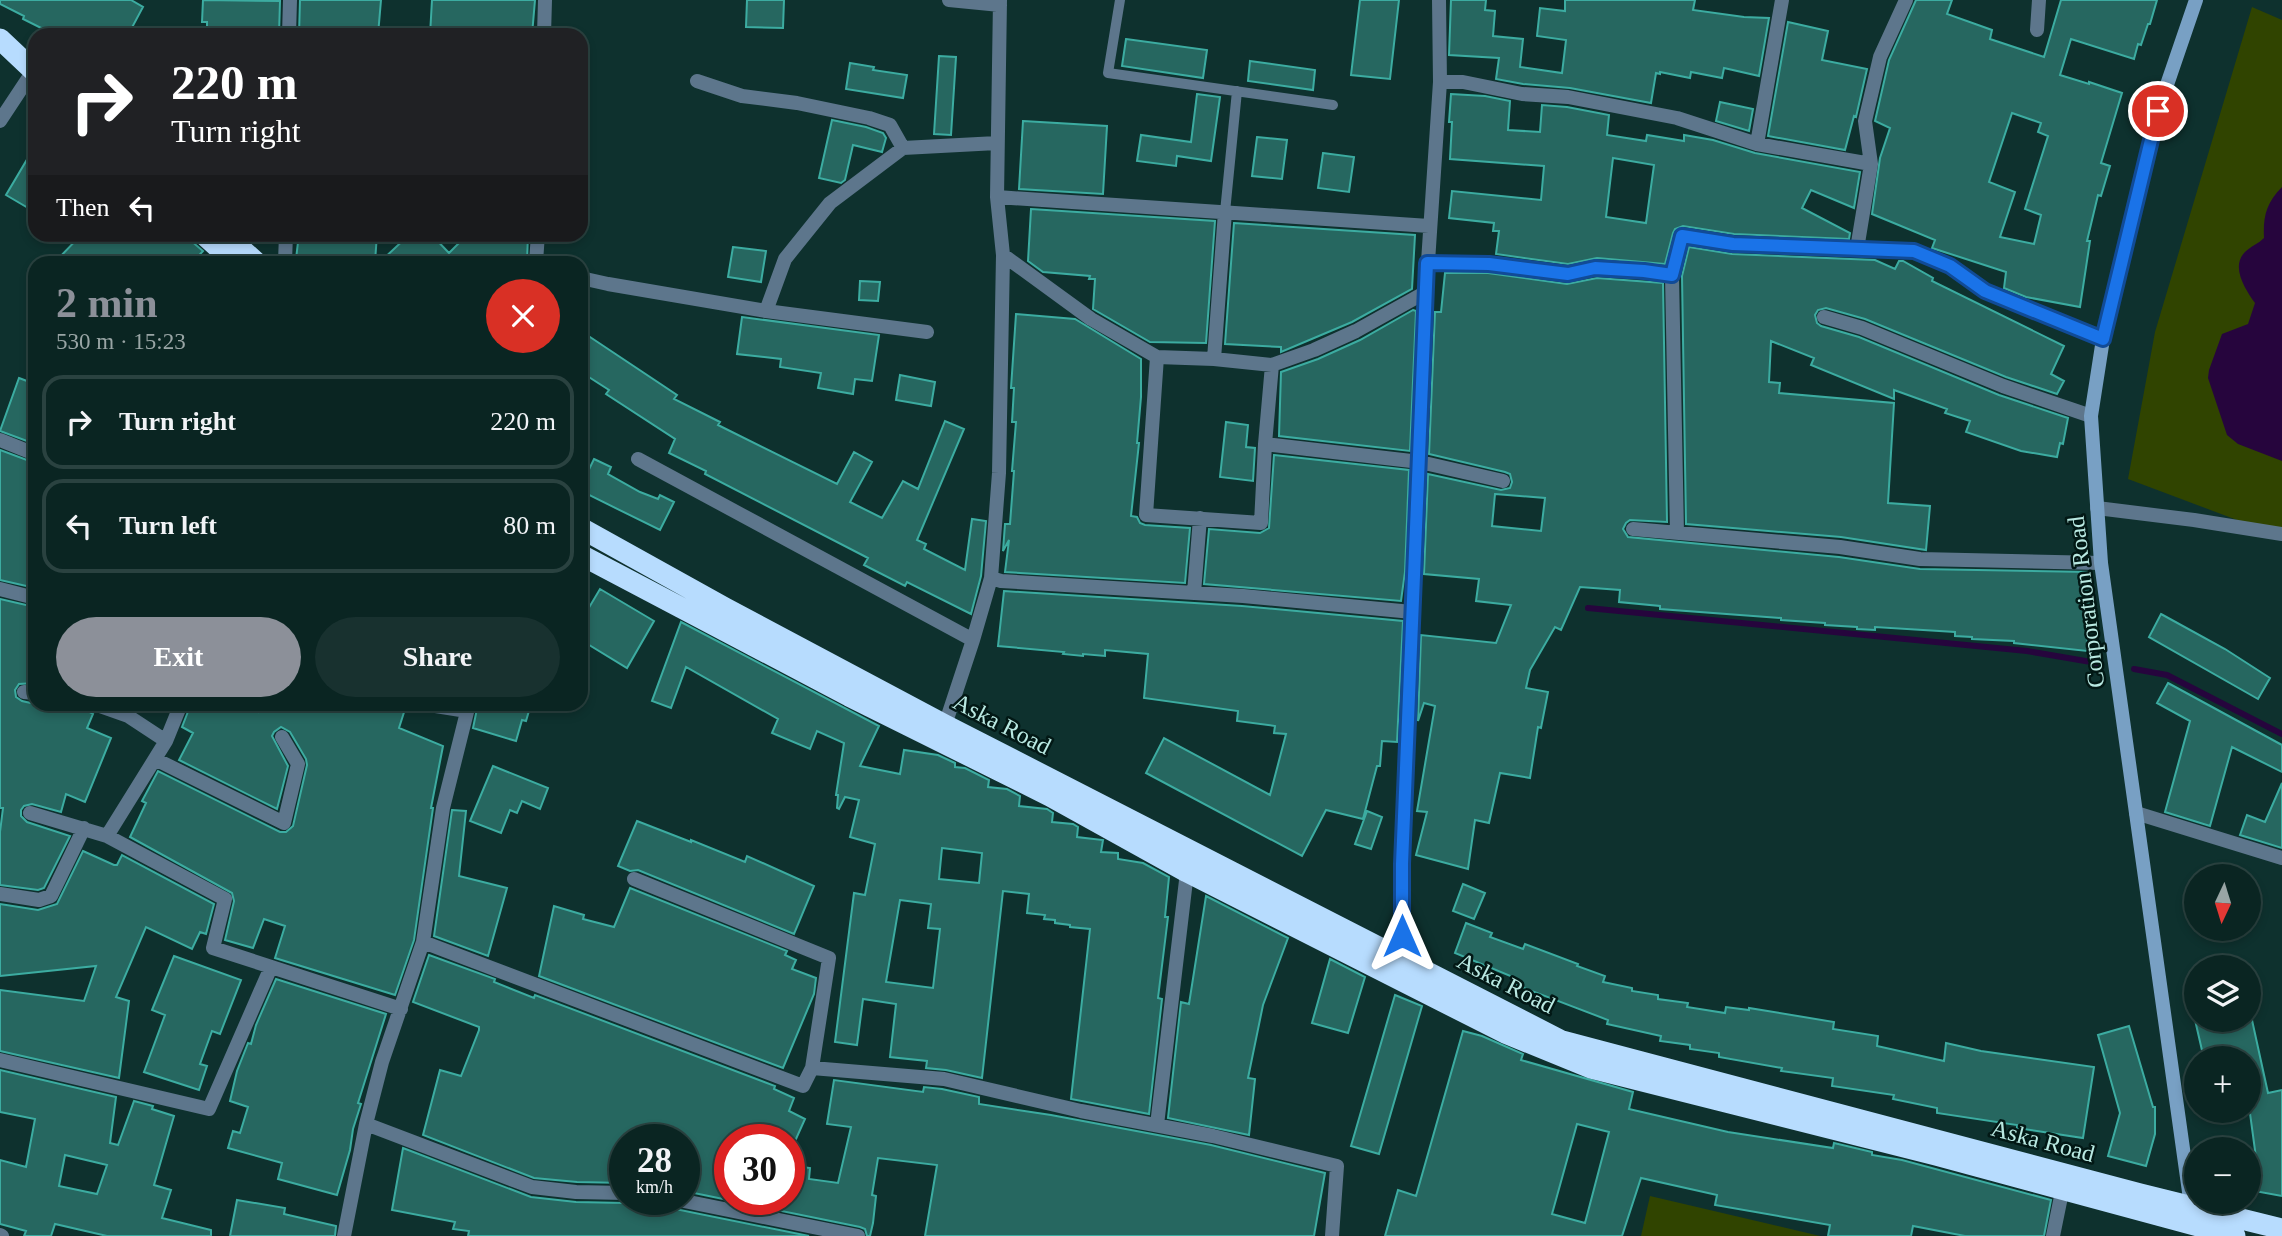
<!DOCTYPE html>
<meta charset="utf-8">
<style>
body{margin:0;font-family:Georgia,serif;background:#18312f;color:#f1f3f6;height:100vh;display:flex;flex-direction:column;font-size:26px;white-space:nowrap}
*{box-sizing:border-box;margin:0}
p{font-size:23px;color:#99a5a5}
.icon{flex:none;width:38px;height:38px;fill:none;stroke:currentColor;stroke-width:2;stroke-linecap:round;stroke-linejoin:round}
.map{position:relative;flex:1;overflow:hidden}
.sheet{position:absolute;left:28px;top:256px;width:560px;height:455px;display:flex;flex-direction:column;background:#0a2522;border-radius:21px;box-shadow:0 4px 10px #0003,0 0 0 2px #2a4240}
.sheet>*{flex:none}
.hud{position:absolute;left:28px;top:28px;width:560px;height:214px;border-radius:21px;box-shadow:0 4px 10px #0003,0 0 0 2px #2a4240;background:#202124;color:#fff;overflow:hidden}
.needle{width:46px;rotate:184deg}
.fabs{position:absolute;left:2184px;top:864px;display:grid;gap:14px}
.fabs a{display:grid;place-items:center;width:77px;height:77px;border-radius:50%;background:#0a2522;box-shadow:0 4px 10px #0003,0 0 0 2px #2a4240;font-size:35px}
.speed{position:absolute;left:609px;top:1124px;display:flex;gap:14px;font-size:35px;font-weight:700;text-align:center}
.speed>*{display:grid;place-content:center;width:91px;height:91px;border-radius:50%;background:#0a2522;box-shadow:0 4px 10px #0003,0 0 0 2px #2a4240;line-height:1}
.speed small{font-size:18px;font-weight:400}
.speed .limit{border:10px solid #d22;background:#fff;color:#111}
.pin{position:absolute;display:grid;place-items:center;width:60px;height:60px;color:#fff;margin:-30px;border:4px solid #fff;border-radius:50%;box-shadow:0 2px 7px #0007}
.me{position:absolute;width:77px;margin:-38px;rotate:0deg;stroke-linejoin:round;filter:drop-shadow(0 0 5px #0008)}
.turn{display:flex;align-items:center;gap:24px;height:147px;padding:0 28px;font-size:32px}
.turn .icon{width:91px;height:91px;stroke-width:2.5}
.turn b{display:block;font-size:49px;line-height:60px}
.then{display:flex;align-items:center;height:66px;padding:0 28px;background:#0003;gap:14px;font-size:26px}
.round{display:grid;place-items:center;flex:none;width:74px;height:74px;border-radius:37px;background:#18312f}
.headline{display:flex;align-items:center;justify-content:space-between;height:119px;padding:0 28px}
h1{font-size:42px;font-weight:700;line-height:52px;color:#8c9099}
.primary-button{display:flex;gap:14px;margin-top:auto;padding:14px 28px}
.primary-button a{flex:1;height:80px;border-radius:42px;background:#8c9099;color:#fff;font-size:28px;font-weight:700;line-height:80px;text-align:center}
.primary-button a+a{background:#18312f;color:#f1f3f6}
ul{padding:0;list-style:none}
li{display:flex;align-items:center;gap:21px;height:94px;margin:0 14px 10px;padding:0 14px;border:4px solid #2a4240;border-radius:21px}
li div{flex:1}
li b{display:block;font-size:26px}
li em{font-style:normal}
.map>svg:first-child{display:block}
.green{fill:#304400}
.water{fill:#26053d}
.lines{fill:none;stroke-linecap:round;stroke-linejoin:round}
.stream{stroke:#26053d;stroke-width:6}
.building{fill:#266760;stroke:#3caca1;stroke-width:2;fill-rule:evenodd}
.lane{stroke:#5d768c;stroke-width:10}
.street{stroke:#5d768c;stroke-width:14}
.secondary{stroke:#78a0c4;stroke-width:14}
.highway{stroke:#b7dcfe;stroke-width:21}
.route-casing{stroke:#114b97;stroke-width:18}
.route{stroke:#1a73e8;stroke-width:12}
.labels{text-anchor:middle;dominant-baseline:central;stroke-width:5;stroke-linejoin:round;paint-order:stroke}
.street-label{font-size:24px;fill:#b9e9e2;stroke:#021815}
</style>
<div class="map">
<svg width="2282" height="1236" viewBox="0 0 2282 1236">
<rect width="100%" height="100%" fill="#0e312e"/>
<!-- green -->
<path class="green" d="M2252,7L2282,20V532L2253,526L2128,479L2155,332Z
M1650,1196L1820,1236H1641Z"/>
<!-- water -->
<path class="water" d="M2282,187V461L2238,444L2227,435L2208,378L2209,370L2222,334L2248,324L2255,303C2246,290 2230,267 2245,252C2251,246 2258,244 2264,238C2263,217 2266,203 2282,187Z"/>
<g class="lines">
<!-- stream -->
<path class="stream" d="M1588,608L2027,651L2097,663
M2134,669L2167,675L2282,734"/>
</g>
<!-- building -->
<path class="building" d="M0,0H131L143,7L128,35H55L23,19L24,16L0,4Z
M203,0L280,1L279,35H207V22H202Z
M300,0H381L378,35H299Z
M432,0H535L532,35H430Z
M747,0H784L783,28L746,27Z
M1360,0H1399L1390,79L1351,75Z
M1451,0H1486L1485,10L1495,11L1493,36L1523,39L1520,67L1562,73L1566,40L1537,36L1540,8L1565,11V0H1695L1693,10L1744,17L1769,18L1759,76L1724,68L1722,78L1691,72L1690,78L1660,72V74L1656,73L1651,103L1570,88L1523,84L1496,79L1499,58L1449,55Z
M1916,0H1952L1947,14L1992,30L1990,39L2044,57L2061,0H2157L2150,24H2148L2141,45L2138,44L2134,59L2071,39L2060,75L2089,84V82L2122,93L2101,163L2110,166L2101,196L2098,195L2087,241H2090L2080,307L2026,297L2004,288L2006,272L1932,248L1935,240L1872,214L1880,158L1890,128L1875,121L1889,60ZM2012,113L2041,123L2038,132L2048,136L2025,209L2041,215L2034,244L2000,237L2015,192L1989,182Z
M1788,22L1828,31L1822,60L1867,69L1856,117L1854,116L1845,150L1768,136Z
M1126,39L1207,50L1203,78L1122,66Z
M939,56L956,57L951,135L934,134Z
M1250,61L1315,70L1313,90L1248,81Z
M850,63L874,67L873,70L907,75L903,98L846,89Z
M1197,94L1220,97L1211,161L1177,156L1176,166L1137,161L1141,135L1191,142Z
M1451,94L1485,96L1510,101L1508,130L1540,132L1542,105L1567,107L1609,115L1607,135L1646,141L1647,135L1684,141V135L1713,140L1755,153L1860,172L1854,208L1811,190L1802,208L1850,233L1849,239L1734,234L1683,226L1675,229L1673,233L1665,264L1597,258L1568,264L1496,254L1499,231H1493L1494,223L1449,218L1452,191L1541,200L1544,166L1450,159L1452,122H1449ZM1613,158L1654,165L1646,223L1606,217Z
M1720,102L1753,109L1749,131L1716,121Z
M832,120L866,127L883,133L886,138L882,152L853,145L845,180L841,183L819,178Z
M1023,121L1107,126L1103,194L1019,189Z
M1257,137L1287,140L1282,179L1252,176Z
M35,146V212L6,195Z
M1323,153L1354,157L1349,192L1318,188Z
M1031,209L1215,221L1206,343L1150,342L1093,309L1095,279H1089L1090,276L1043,272L1028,261Z
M1234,223L1415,235L1412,289L1352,322L1281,352V347L1225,344Z
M82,234H183L203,251L193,262H55Z
M299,234H377L375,262H335L296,259Z
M410,234H431L449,253L468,234H528L527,262H380Z
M733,247L766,251L761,282L728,277Z
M1689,247L1732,254L1875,260L1895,269L1899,261H1903L1933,278L1932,281L2064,346L2051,374L2064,381L2057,394L2006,377L1865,319L1826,308L1818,310L1815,315L1817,323L1821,326L1859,337L1999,395L2068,418L2063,444L2060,443L2057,457L2021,451L1966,432L1970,421L1945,413L1947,409L1894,390V399L1811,365L1814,358L1771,341L1769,382L1780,383L1779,393L1894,403L1888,503L1930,506L1926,550L1841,537L1686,524L1682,276Z
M1445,273H1488L1567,284L1597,278L1663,283L1667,522L1630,520L1626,523L1623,529L1628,537L1839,557L1920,569L2090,572L2087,651L2014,643V641L1972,639V637L1955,636V632L1875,627V630L1857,629V627L1825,625V623L1781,620V618L1660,609V606L1619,602L1620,590L1580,587L1561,630L1555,627L1530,670L1526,688L1548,692L1541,728L1538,727L1530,778L1500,773L1489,823L1475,820L1468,869L1416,855L1427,812L1417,811L1435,706L1424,703L1418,721L1421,635L1496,643L1511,605L1476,601L1479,579L1424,574L1428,474L1501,490L1510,488L1512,482L1510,474L1505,472L1429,454L1435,312H1441ZM1495,494L1545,498L1541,531L1492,526Z
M860,281L880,282L878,301L859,300Z
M1413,310L1416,311L1410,451L1279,436L1281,372L1318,359L1360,340Z
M1016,314L1075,319L1141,359V397L1137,443H1139L1131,516L1137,517L1140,523L1145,525L1190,528L1185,583L1005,572L1009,540L1003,551L1005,524H1010L1014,471H1012L1016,422H1012L1014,388H1011Z
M742,317L879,335L872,381L855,379L853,394L818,388L821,373L780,367L781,359L737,354Z
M581,331L677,395L674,399L720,422L718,425L837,484L854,452L872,462L850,502L882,518L903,481L918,489L945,421L964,429L917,540L926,544L924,549L965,570L972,519L986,521L981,576L971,614L907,582L905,586L864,565L868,558L705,474L706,471L669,453L675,439L606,394L609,390L581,372Z
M900,375L935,382L931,406L896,400Z
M19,378L35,384V444L0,431Z
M1226,422L1248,425L1246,447L1255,448L1253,481L1220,477Z
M0,450L35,463V588L0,580Z
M1274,455L1409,470L1405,572L1401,601L1204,584L1209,529L1260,533L1269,528Z
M594,459L611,467L608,474L640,492L658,499L660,495L674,502L660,530L581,491V486Z
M600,589L654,621L627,668L581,640V621Z
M1004,591L1242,606L1403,621L1397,742L1382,741L1380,766H1377L1363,819L1326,810L1302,856L1146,773L1164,738L1270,795L1286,734L1274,733L1275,726L1237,721L1238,711L1144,698L1148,654L1105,650V656L1083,654V656L1063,654L1064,652L998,646Z
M0,599L35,607V683L19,684L15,690L16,697L22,701L35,704H85L86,710L93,714L87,728L111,738L85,802L66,794L61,812L32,804L24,806L21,810V816L27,822L70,836L44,888L38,890L0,885V832L3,808H0Z
M2161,614L2225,649L2270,678L2258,699L2149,637Z
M681,622L879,726L860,766L900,774L904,750L938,755L955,763V767L965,768L989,780L988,787L1007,789L1020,796L1019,806L1047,809L1053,813L1052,822L1073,824L1078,827L1077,837L1103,840L1101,852L1118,853V859L1143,863L1169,877L1165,917H1168L1158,998L1162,999L1149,1114L1071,1099L1090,929L1070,927V925L1055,923V920L1044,919L1045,915L1027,913L1029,894L1003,891L982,1078L946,1070L926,1068L927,1061L890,1057L896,1004L863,999L857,1045L835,1042L854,893L865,895L875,844L850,837L859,800L845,797L839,809L837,808L838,795H836L844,743L817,731L810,749L772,733L778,719L686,667L671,708L652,701ZM942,848L982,853L979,883L939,879ZM900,900L931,904L928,928L940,929L933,988L886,982Z
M2168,683L2282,745V772L2232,747L2210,826L2165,812L2190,721L2157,703Z
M191,704H245L258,712L263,704H303L300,710L348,704H351L352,706H406L399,728L443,746L431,808H433L414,940L395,995L275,958L285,926L264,919L253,948L225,940L234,901L232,893L130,837L146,803L142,801L158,771L280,832H286L293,826L307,765L306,759L290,732L281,727L274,732L272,736L288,766L277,809L179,760L193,733L182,727Z
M478,704H531L526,721L522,720L516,741L473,728Z
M493,766L548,788L540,809L522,801L517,813L510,810L501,833L470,821Z
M2282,783V848L2240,835L2247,815L2265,822Z
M452,810L466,811L459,876L507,888L488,956L434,936Z
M1367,811L1382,817L1371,849L1355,844Z
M637,821L691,842V840L745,862L747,856L814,886L794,934L638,870L630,871L618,866Z
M83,851L114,865H117L122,855L214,904L206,934L200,932L192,949L146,927L116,997L129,1001L119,1078L0,1051V990L84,1001L96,966L0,976V904L38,910L57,904Z
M1463,884L1485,893L1474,919L1453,911Z
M630,888L787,951L785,955L796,960L792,969L816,978L814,994L783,1068L539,976L554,906L584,915L583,919L614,927Z
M1206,896L1288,938L1263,1005L1248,1078L1255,1079L1249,1135L1168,1118L1181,1002L1189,1004Z
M1466,923L1492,933L1490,937L1523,949L1525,944L1578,964L1577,966L1605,976L1603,982L1632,988V991L1658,995V999L1688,1003L1687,1007L1725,1013L1726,1007L1749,1010V1008L1834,1022L1833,1029L1878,1036L1877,1046L1944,1061L1946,1043L1981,1051L2094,1067L2083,1138L2017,1128V1125L1937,1113V1108L1893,1099L1894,1095L1832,1086L1833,1078L1781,1071L1782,1068L1719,1057V1053L1690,1049V1045L1660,1041L1661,1036L1607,1024L1608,1020L1511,983L1513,977L1455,953Z
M429,955L495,979L494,982L534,998L535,995L775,1086L774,1089L794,1098L789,1111L805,1119L796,1139H730V1199H789V1165L810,1168L809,1179L838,1183L851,1127L827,1124L834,1080L923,1092L924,1087L942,1089L979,1097V1104L1051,1115L1211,1145L1325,1173L1314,1236H925L937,1165L878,1158L872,1195L876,1196L873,1223L870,1236H867L865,1229L860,1227L684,1191V1139H625V1183L577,1182L534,1178L423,1135L440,1070L461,1076L479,1030V1027L413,1002Z
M174,956L241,980L220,1034L212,1031L200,1064L207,1066L199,1090L144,1072L165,1015L152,1010Z
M1330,959L1365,977L1348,1033L1312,1023Z
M276,979L386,1014L358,1103L361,1104L353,1129L350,1150L337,1195L278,1179L282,1163L228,1148L233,1131L240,1133L248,1107L230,1101L237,1071L248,1043L251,1044L256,1025Z
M1395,995L1422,1006L1379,1154L1351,1146Z
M2195,1020H2252L2268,1093L2282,1090V1196L2249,1190V1163L2257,1165L2249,1106V1059H2204Z
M2129,1026L2153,1107H2155V1134L2146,1166L2108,1156L2120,1113L2098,1035Z
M1463,1031L1482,1036L1523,1054L1521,1060L1633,1092L1629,1109L1728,1132L1833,1148L1834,1143L1872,1152V1155L1902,1160L2051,1200L2044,1236H1965L1913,1226L1911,1236H1828L1830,1225L1715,1205L1717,1195L1641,1178L1622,1236H1385L1398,1190L1416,1196ZM1577,1124L1609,1132L1585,1223L1552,1214Z
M0,1070L116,1097L110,1143L118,1145L134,1101L153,1106L152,1109L174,1116L154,1185L171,1190L162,1218L211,1230V1236H107L55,1224L51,1236H24L26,1231L0,1224V1160L26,1167L35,1119L0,1112ZM65,1155L107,1165L97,1194L59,1186Z
M403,1148L531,1197L576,1202L625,1203L631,1200L809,1236H468L469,1231L453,1229L455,1222L392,1210Z
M237,1200L285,1208L284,1214L336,1226L335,1236H230Z"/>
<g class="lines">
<!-- lane -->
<path class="lane" d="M1120,0L1108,73L1333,105
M1225,212L1237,91"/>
<!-- street -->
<path class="street" d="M949,0L1000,5
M2037,30L2039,0
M289,35L290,0
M544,35L545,0
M697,81L742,96L797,103L869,118L890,125L903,148L997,143
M1440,82H1463L1522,94L1568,97L1677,118L1757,144L1871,164
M0,121L33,71
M1757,144L1782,0
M997,197L1429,226
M1857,249L1871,164L1865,121L1880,57L1906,0
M1003,255L1091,319L1157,357L1214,359L1272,365L1314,350L1356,331L1426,292
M285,262L286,234
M536,262L538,234
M1427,263H1489L1568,274L1596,268L1644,271L1672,275L1682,236L1733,244L1914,252L1950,266L1985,291L2103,339
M1672,275L1677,533
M581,278L608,284L766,311L785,259L830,203L903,148
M766,311L927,332
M1824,317L1862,328L2003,386L2091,416
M1157,357L1146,515L1261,523L1265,444L1272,365
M1214,359L1225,212
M0,440L35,454
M1265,444L1420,462L1503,481
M638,459L973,640
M2097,508L2194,520L2282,534
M1633,529L1840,547L1920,559L2101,563
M991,578L1001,581L1243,596L1412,612
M0,589L35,598
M1194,593L1200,518
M24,692L35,693
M94,704L128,716L166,741
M423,704L467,711
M945,725L973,640L991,578L999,473L1003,255L997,197L1000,0
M155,759L284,823L298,764L282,737
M30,813L107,836L225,899L213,948L401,1009
M2136,813L2282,858
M107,836L166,741L181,704
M0,894L39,900L51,896L84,828
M423,942L803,1086L812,1068L829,958L634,879
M1401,963L1402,864L1426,292L1440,82L1439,0
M0,1060L209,1109L271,967
M812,1068L944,1079L1081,1111L1213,1136L1337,1166L1332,1236
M366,1124L532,1187L576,1192L625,1193
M1157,1125L1187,872
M674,1199L858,1236
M0,1235L2,1236
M344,1236L366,1124L382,1062L423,942L443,808L469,704
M2053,1236L2064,1182"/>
<!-- secondary -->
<path class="secondary" d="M2192,1213L2101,563L2091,416L2103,339L2158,111L2196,0"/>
<!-- highway -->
<path class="highway" d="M0,39L35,72
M203,234L234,262
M227,236L256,262
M581,528L725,608L945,725L1562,1041L2140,1194L2282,1229
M581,555L849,696L1050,796L1187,872L1505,1033L1591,1068L1936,1155L2235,1236"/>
</g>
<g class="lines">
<!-- route casing -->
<g class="route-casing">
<path id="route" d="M1402,936V864L1427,263L1489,264L1568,274L1595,268L1644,271L1672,275L1682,236L1733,244L1914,251L1950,266L1985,291L2103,339L2158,111"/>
</g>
<!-- route -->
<use href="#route" class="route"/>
</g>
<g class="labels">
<!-- street labels -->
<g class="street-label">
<text transform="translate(2086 602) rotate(-97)">Corporation Road</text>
<text transform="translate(1002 724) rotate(27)">Aska Road</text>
<text transform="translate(1506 983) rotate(27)">Aska Road</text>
<text transform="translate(2043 1141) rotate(15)">Aska Road</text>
</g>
</g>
</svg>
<div class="fabs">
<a><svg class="needle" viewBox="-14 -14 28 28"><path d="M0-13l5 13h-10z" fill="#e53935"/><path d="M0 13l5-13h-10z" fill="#99a5a5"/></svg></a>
<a><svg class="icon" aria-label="layers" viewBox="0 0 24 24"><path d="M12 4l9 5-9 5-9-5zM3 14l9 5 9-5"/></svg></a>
<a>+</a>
<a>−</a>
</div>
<div class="speed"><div>28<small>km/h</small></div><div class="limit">30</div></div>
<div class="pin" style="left:2158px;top:111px;background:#d93025"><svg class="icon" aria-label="arrive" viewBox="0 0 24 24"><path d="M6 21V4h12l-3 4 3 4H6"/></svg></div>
<svg class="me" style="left:1402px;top:936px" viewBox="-20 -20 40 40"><path d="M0-17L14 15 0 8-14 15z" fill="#1a73e8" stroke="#fff" stroke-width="4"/></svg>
<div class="hud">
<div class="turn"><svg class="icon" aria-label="right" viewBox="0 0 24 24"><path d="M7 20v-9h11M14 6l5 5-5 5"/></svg><div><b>220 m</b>Turn right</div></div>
<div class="then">Then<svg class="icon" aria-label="left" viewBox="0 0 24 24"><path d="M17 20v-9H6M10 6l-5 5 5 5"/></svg></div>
</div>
<section class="sheet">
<div class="headline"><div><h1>2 min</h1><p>530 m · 15:23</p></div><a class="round" style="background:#d93025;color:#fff"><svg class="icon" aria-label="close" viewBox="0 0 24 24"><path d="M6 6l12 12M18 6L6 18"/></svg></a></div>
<ul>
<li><svg class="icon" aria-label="right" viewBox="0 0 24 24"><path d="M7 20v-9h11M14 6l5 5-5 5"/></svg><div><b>Turn right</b></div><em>220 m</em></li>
<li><svg class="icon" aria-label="left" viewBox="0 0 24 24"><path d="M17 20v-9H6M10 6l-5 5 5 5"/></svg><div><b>Turn left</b></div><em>80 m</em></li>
</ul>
<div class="primary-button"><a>Exit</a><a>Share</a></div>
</section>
</div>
